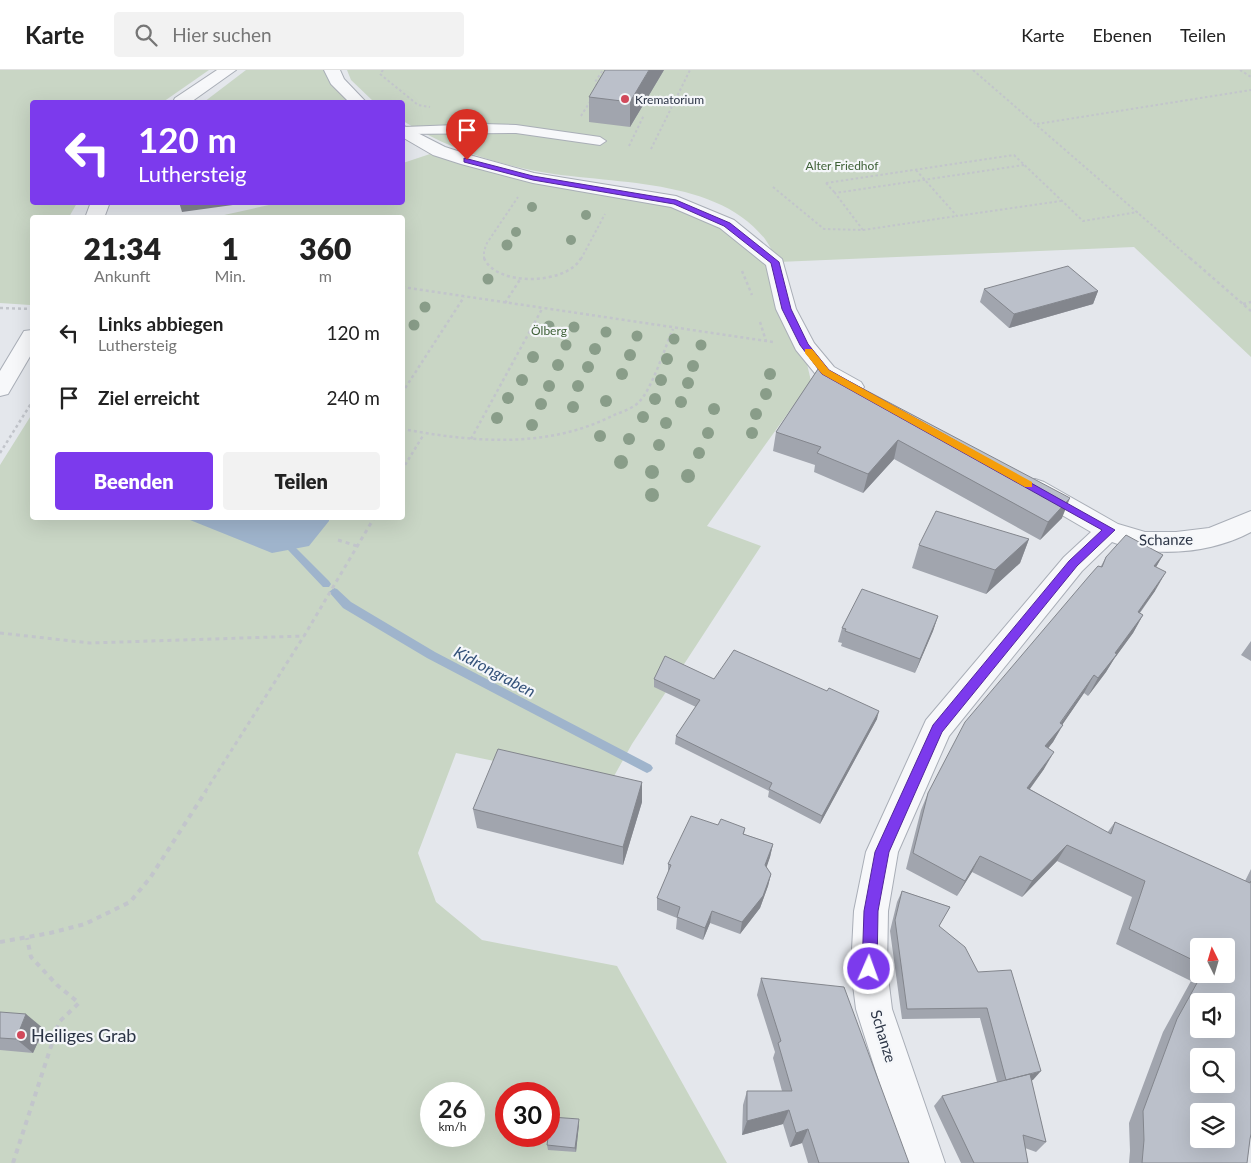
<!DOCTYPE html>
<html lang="de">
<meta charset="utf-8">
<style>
body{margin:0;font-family:Lato,sans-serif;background:#f2f2f2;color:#222;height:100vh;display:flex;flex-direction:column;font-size:19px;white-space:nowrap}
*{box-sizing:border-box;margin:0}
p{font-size:16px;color:#767676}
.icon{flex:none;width:28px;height:28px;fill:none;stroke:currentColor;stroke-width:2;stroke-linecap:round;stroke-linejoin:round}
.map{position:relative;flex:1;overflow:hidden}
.panel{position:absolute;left:30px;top:145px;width:375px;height:305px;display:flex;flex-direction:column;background:#fff;border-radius:5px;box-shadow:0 5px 20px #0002}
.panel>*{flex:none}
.hud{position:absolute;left:30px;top:30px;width:375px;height:105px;border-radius:5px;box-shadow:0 5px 20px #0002;background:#7c3aed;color:#fff;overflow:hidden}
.needle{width:32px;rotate:355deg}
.tools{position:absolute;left:1190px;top:868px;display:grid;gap:10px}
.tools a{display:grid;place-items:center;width:45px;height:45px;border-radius:5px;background:#fff;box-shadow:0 5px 20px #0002;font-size:25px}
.speed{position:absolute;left:420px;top:1012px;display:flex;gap:10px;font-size:25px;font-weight:700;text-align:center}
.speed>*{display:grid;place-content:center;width:65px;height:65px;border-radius:50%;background:#fff;box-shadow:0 5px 20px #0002;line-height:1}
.speed small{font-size:12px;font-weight:400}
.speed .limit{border:8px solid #d22;background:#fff;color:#111}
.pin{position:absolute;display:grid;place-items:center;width:42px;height:42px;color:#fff;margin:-51px -21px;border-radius:50% 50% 50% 0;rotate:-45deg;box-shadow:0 0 5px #0007}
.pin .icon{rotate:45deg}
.me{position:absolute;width:55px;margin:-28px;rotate:2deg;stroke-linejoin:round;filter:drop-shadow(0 0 4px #0008)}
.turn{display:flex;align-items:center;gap:18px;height:105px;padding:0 25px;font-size:22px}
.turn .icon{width:65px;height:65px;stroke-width:2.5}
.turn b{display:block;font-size:35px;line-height:42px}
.eta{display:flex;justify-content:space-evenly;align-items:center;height:85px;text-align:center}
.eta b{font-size:30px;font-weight:800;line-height:35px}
.primary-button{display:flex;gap:10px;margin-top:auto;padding:10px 25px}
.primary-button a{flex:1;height:58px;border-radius:5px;background:#7c3aed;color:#fff;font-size:20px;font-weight:800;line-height:58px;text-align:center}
.primary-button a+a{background:#f2f2f2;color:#222}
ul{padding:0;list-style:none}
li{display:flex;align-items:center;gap:15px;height:65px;padding:0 25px}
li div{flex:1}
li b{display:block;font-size:19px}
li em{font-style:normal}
header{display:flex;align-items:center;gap:30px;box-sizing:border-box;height:70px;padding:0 25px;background:#fff;border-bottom:1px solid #e0e0e0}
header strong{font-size:24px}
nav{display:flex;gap:28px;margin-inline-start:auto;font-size:18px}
.search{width:350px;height:45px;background:#f2f2f2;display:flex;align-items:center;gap:12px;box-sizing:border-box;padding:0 18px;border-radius:5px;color:#767676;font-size:19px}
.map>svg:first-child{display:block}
.green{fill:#c9d6c5;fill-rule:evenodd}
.water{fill:#9fb4cc}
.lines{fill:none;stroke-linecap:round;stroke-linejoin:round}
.stream{fill:#9fb4cc;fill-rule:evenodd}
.service-casing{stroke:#a9aeb7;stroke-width:2}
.minor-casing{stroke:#a9aeb7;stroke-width:2}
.path-far3{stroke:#c2c5cb;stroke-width:2;stroke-dasharray:2.5 2.5;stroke-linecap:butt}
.path-far2{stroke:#c2c5cb;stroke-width:2.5;stroke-dasharray:3 3;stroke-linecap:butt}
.path-far1{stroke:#c2c5cb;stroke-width:3;stroke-dasharray:4 4;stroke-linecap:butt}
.path{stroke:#c2c5cb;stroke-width:4;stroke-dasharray:5 5;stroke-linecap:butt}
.service{fill:#f7f8fa;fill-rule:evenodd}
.minor{fill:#f7f8fa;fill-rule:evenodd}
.tree{fill:#899d89}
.wall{fill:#a1a5ae;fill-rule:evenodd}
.shaded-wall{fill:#83868d}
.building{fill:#bbc0ca;stroke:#83868d;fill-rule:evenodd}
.route{fill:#7c3aed;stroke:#51269a}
.slow{fill:#f59e0b}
.poi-dot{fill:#d1495b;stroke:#f4f6f9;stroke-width:2}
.labels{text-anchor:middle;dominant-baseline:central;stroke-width:4.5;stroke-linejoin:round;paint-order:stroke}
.far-poi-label{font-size:12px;fill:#2b3445;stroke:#f4f6f9;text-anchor:start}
.far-park-label{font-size:12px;fill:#3f6138;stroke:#f4f6f9}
.street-label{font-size:15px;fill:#2b3445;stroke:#f4f6f9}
.water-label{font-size:16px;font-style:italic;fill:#34527a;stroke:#f4f6f9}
.near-poi-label{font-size:18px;fill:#2b3445;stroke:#f4f6f9;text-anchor:start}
</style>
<header>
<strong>Karte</strong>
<div class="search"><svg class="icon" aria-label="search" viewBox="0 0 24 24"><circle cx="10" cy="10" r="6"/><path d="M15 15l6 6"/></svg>Hier suchen</div>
<nav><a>Karte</a><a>Ebenen</a><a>Teilen</a></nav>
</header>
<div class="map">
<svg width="1251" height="1093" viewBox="0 0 1251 1093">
<rect width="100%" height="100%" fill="#e4e7ec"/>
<!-- green -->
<path class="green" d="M0,0H209L163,32H32V132L77,133L69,147L32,148V230L30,235L0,233Z
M246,0H326L331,12L354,32H204Z
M347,0H1251V287L1134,177L778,192C774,185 770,176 765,169C713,103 600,116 526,99C483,90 440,74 403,51L402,32H374L351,10Z
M436,82L675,134L725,156L772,192L803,277L811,311L707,456L761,476L632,674L609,715L456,683L418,783L436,832L482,870L617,896L727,1093H0V395L32,344V448H402V148L215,147L278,133L402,132L403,93ZM431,1024H474V1066H431ZM506,1024H549V1066H506Z"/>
<!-- water -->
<path class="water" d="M185,448H329V451L309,476L272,483Z"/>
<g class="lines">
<!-- stream -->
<path class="stream" d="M292,476L295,477L329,511L331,514L329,517H323L289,481L287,479Z
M334,518L337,519L351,532L435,582L651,695L653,698L651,701L647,703L643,701L427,588L343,538L329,522Z"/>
<!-- service casing -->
<g class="service-casing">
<path id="service" d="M482,54L516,55L600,67L606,71L600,75L516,63L402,64L404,57Z"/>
</g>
<!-- minor casing -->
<g class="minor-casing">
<path id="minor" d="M217,0H236L191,32H173L175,28Z
M324,0H340L344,9L366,32H349L331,14Z
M402,55L445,77L473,86L534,103L676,126L734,150L782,189L796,239L814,273L834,297L861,312L864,317L861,322L853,324L818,307L796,280L776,239L766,195L720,158L671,137L533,113L461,94L433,85L402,67Z
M91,132H110L104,148H85Z
M32,260V283L8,324L0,326V301L24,261Z
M1035,409L1044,412L1118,454L1145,462H1176L1209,458L1251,441V462C1212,483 1154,489 1112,472L1082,501L949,666L898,782L888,841L887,899L892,939L945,1093H905L856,939L851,899L854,841L866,782L926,650L1064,487L1091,462L1026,424L1023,418L1026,412Z"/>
</g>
<!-- path-far3 -->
<path class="path-far3" d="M383,0L380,4L418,35L430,37
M973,0L1191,189
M1240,0L1251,7
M597,16L595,12L603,0
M581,46L591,30
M1037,54L1251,20
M629,76L644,45
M651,79L690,0
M916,100L957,146L1061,131
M826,113L1014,85L1083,151L1138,142
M826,113L835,123
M773,117L824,159L863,160L957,146
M863,160L835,123L1024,95
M484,189V181L487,173L518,127
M581,189L605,144"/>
<!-- path-far2 -->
<path class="path-far2" d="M484,188C496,217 567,215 581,188
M1190,188L1251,241
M742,201L752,225
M402,217L773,272
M505,233L521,208
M1243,234L1251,232
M0,238L32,239
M760,252L766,271
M402,323L464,227
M402,359C473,372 546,379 612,346C621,342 632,339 639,332C652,319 665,277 673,259
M471,369L542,239
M0,383L32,332
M402,400L424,364"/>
<!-- path-far1 -->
<path class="path-far1" d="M338,470L357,476
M0,563L90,573L304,566
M205,722L304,566L374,448"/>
<!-- path -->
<path class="path" d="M0,872L50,863L85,854L130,832L150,808L206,721
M38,971H53
M13,1093L59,952L79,933L57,915L31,887L27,868"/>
<!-- service -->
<use href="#service" class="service"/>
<!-- minor -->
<use href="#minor" class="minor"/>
</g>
<!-- trees -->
<g class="tree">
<circle cx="532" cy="137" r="5"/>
<circle cx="586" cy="145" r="5"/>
<circle cx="516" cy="162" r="5"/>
<circle cx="571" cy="170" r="5"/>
<circle cx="507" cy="175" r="5.5"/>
<circle cx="488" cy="209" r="5.5"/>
<circle cx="425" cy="237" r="5.5"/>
<circle cx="414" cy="255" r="5.5"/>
<circle cx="549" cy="256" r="5.5"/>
<circle cx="574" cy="257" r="5.5"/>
<circle cx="606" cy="262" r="5.5"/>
<circle cx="637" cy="266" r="5.5"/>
<circle cx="674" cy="269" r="5.5"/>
<circle cx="566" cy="275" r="5.5"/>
<circle cx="701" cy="275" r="5.5"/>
<circle cx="595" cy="279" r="6"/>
<circle cx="630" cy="285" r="6"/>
<circle cx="533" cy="287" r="6"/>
<circle cx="667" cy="289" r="6"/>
<circle cx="558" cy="295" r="6"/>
<circle cx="693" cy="296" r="6"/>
<circle cx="588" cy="297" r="6"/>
<circle cx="622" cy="304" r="6"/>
<circle cx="770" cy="304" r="6"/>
<circle cx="522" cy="310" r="6"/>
<circle cx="661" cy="310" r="6"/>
<circle cx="688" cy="313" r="6"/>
<circle cx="549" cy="316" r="6"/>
<circle cx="578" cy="316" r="6"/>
<circle cx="766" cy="324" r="6"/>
<circle cx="508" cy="328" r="6"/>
<circle cx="655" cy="329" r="6"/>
<circle cx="606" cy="331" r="6"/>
<circle cx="681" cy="332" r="6"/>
<circle cx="541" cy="334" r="6"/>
<circle cx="573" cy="337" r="6"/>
<circle cx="714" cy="339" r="6"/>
<circle cx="756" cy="344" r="6"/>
<circle cx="643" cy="347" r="6"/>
<circle cx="497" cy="348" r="6"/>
<circle cx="666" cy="353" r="6"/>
<circle cx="532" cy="355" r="6"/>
<circle cx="708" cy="363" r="6"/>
<circle cx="752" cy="363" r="6"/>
<circle cx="600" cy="366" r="6"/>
<circle cx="629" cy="369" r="6"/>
<circle cx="659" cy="375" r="6"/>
<circle cx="699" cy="383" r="6"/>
<circle cx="621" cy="392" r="7"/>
<circle cx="652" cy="402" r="7"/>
<circle cx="688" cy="406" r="7"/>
<circle cx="652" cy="425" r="7"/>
</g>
<!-- wall -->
<path class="wall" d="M664,0L630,57L589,52V27Z
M984,219L1098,221L1093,234L1009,258L980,232Z
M820,296L1062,448L1040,470L894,389L863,423L814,402L815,395L773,381L776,362Z
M1029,469L1020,493L986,524L912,498L919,475Z
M1163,485L1156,497L1155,521L1140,543L1143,545L1133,563L1114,589L1106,602L1088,626L1084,623L1062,655L1053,672L1048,678L1044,699L1030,719L1107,763L1115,752L1245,811L1251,799V1064L1250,1069L1247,1093H1129L1130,1081L1129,1053L1163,962L1191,911L1116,874L1132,827L1057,791L1022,827L972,802L957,826L906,799L921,740L928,723L1101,496L1106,487ZM1199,876L1226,904H1199Z
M938,546L933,561L915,603L841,576L842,573L838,572L842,558Z
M1251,571V591L1241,585Z
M654,609H714L877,649L820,754L768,727L769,721L675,674L676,666L696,637L654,617Z
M642,712V732L623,795L477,758L473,739Z
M718,755L745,758L744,764L773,774L770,787L766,797L771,804L768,816L760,838L740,864L710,853L703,870L676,859L677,848L657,840V828L668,803V794Z
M902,821L950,837L939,856L1033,1010H1031L1046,1072L1036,1082L1025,1078L1028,1093H961L934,1036L942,1026L997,1012L980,948L902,949L890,861L897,832Z
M761,908L909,1093H808L802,1073L790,1077L783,1054L742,1065L743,1035L747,1021H782L773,988L775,982L757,925Z
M0,942L44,959L33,983L0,980Z
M579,1054L576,1082L548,1080L547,1075Z"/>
<!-- shaded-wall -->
<path class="shaded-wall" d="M649,0H664L630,57V32Z
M179,132H240V134L182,142Z
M1098,221L1093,234L1009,258L1014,244Z
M898,370L894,389L863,423L868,404Z
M1070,428L1062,448L1040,470L1048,452Z
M1029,469L1020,493L986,524L995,500Z
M1163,485L1152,504L1154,496Z
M1166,502L1155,521L1127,560L1138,542Z
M1143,545L1133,563L1114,589L1106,602L1088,626L1098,608L1115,583Z
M938,546L933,561L915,603L920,589Z
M1094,605L1084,623L1058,661L1063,655L1053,672L1036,694L1045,676Z
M879,641L877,649L820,754L822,746Z
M1054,682L1044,699L1018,735L1027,718Z
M642,712V732L623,795V777Z
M773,774L770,787L763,808L765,795Z
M1067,775L1057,791L1022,827L1032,811Z
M980,786L972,802L957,826L965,811Z
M771,804L768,816L760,838L740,864L742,852Z
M712,841L710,853L703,870L705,858Z
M26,944L44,959L33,983L16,969Z
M1041,1001L1033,1010L999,1020L1007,1011Z
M789,1040L783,1054L742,1065L747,1051Z
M579,1049V1054L576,1082L575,1078Z
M808,1059L802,1073L790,1077L796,1063Z"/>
<!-- building -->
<path class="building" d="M605,0H649L630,32L589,27Z
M1068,196L1098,221L1014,244L984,219Z
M820,296L1070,428L1048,452L898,370L868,404L817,383L821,377L776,362Z
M936,441L1029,469L995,500L919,475Z
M1126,465L1163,485L1154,496L1166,502L1138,542L1143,545L1115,583L1117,584L1098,608L1094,605L1060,653L1063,655L1045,676L1054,682L1027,718L1111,764L1115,752L1250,813L1251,811V1064L1250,1069L1247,1093H1142L1144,1070L1143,1041L1177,949L1202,904H1226V876H1199V893L1129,859L1145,811L1067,775L1032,811L980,786L965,811L913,783L928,723L965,652L1090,505L1098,496L1102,497L1106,487ZM1199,931H1226V959H1199ZM1199,986H1226V1014H1199ZM1199,1041H1226V1069H1199Z
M862,519L938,546L920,589L845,561L846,559L842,558Z
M734,580L827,621L829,618L879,641L822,746L769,719L772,713L676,666L700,630L654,609L665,586L714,609Z
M498,679L642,712L623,777L473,739Z
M691,746L718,755L721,749L745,758L743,764L773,774L765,795L771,804L763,826L742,852L712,841L705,858L677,847L680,837L657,828L671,795L668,794Z
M902,821L950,837L939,856L965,877L978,902L1011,900L1041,1001L1006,1010L987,938L907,939L895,850Z
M761,908L844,917L909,1093H819L808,1059L796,1063L789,1040L747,1051V1021H792L778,973L781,971Z
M0,942L26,944L16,969L0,968Z
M1030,1004L1046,1072L1023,1065L1028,1093H974L942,1026Z
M551,1047L579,1049L575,1078L547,1075Z"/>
<!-- route -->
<path class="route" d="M464,88L533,106L676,130L730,153L779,192L791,239L808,274L829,300L1115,460L1077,496L942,662L889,782L878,841L877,899L874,904L869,906L864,904L862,899L864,841L875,782L933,655L1069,491L1102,460L822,304L800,275L782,239L771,193L724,156L674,134L533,110L464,92Z"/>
<!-- slow -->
<path class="slow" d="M805,279H812L829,300L1032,412V417H1025L822,304L805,283Z"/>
<!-- markers -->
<g class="poi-dot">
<circle cx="625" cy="29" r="5"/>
<circle cx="21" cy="965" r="5"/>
</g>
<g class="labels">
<!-- far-poi labels -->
<g class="far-poi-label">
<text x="635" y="29">Krematorium</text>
</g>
<!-- far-park labels -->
<g class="far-park-label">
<text x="842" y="95">Alter Friedhof</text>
<text x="549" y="260">Ölberg</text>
</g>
<!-- street labels -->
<g class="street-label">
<text transform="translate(1166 469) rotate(-1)">Schanze</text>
<text transform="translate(884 966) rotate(73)">Schanze</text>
</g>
<!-- water labels -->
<g class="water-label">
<text transform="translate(495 601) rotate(28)">Kidrongraben</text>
</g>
<!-- near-poi labels -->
<g class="near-poi-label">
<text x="31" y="965">Heiliges Grab</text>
</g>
</g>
</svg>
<div class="tools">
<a><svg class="needle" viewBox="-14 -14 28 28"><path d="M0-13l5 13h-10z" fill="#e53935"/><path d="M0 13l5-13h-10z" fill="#767676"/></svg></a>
<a><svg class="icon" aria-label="sound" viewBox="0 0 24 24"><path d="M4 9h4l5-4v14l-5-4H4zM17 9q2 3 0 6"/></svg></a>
<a><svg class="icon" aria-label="search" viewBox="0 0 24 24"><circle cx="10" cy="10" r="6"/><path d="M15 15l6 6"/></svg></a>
<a><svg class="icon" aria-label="layers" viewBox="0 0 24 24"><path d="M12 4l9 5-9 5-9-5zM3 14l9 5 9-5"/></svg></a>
</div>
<div class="speed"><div>26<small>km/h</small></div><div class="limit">30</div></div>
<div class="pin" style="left:467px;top:90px;background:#d93025"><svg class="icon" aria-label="arrive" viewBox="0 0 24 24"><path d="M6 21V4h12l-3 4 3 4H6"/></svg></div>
<svg class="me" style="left:869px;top:899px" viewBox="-20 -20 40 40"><circle r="17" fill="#7c3aed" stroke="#fff" stroke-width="3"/><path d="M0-11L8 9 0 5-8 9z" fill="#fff"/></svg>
<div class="hud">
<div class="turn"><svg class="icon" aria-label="left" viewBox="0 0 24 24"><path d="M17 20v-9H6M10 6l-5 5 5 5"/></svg><div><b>120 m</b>Luthersteig</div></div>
</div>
<section class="panel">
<div class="eta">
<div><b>21:34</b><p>Ankunft</p></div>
<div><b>1</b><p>Min.</p></div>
<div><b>360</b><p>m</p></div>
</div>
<ul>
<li><svg class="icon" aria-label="left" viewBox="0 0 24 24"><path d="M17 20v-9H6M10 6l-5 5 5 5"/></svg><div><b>Links abbiegen</b><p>Luthersteig</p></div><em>120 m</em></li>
<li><svg class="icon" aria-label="arrive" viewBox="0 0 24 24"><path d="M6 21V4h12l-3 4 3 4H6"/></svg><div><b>Ziel erreicht</b></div><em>240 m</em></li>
</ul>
<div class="primary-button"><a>Beenden</a><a>Teilen</a></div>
</section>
</div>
